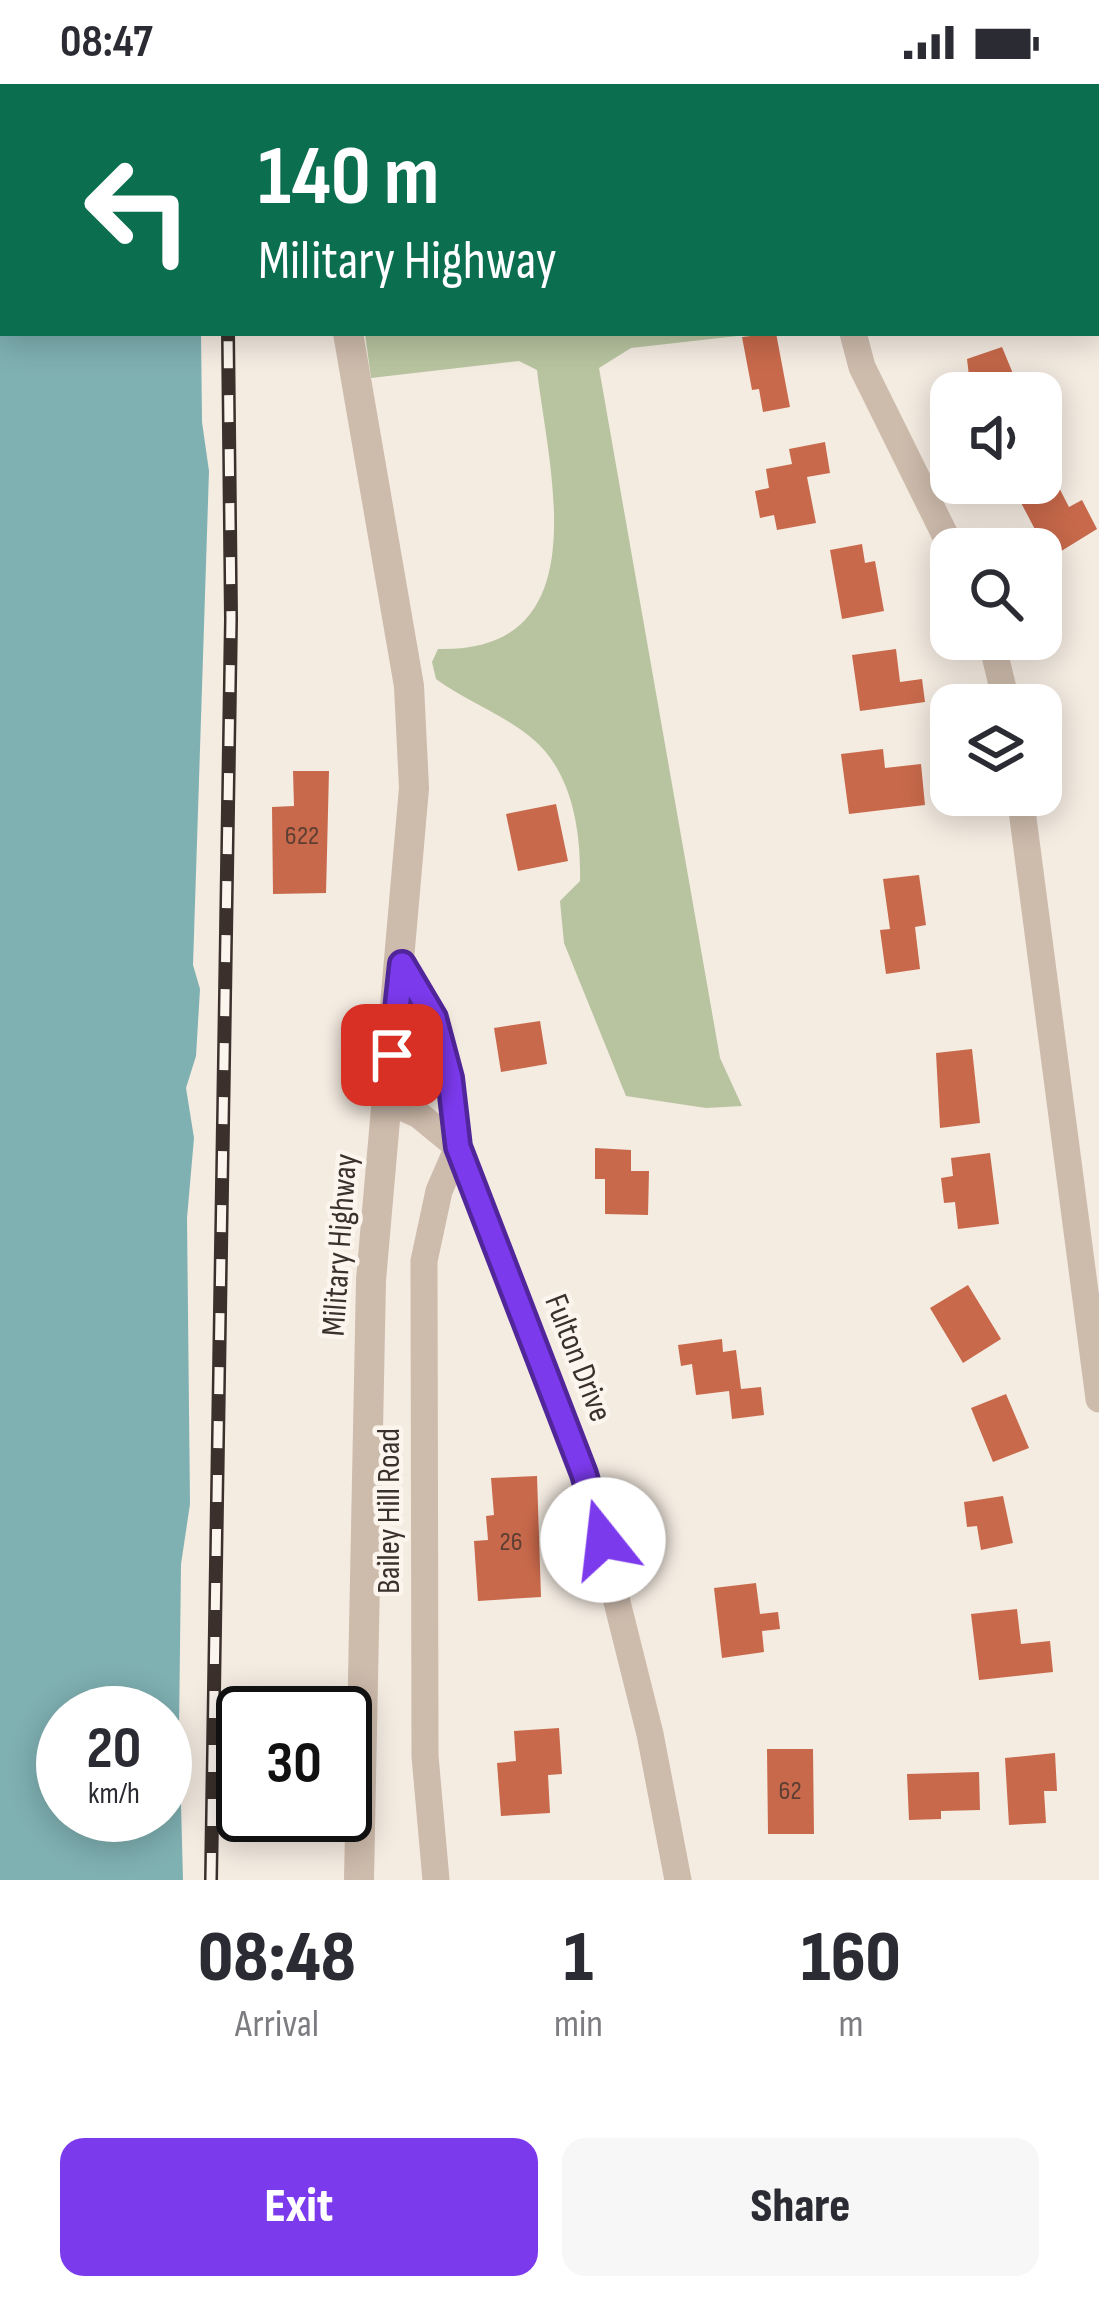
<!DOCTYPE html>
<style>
body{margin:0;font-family:"Sofia Sans Condensed",sans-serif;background:#f7f7f7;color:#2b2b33;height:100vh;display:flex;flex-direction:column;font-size:45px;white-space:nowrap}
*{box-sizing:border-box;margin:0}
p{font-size:39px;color:#7c7c81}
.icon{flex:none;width:66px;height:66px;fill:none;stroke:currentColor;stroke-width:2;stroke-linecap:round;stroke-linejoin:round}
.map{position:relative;height:1796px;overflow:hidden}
.details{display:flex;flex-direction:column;background:#fff;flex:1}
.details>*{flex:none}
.top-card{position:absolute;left:0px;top:0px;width:1101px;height:252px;box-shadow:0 6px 30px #0003;background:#0b6e4f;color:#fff;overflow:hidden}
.fabs{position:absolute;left:930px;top:288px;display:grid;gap:24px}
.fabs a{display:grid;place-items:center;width:132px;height:132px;border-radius:24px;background:#fff;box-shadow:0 6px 30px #0003;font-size:60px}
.speed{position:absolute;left:36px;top:1602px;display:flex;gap:24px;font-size:60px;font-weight:700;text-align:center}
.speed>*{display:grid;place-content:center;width:156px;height:156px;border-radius:50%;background:#fff;box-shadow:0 6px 30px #0003;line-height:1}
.speed small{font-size:30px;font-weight:400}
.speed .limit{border:6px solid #111;border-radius:18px;background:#fff;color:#111}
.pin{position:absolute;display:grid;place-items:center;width:102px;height:102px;color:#fff;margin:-51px;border-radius:24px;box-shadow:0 6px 18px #0006}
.me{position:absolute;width:132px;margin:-66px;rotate:344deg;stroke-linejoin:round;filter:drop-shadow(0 0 9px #0008)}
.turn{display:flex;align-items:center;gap:42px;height:252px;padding:0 60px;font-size:54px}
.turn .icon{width:156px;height:156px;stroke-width:2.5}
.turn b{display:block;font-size:84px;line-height:102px}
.eta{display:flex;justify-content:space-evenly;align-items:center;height:204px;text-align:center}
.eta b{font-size:72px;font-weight:800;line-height:84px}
.button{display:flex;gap:24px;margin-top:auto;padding:24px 60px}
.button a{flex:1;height:138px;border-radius:24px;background:#7c3aed;color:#fff;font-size:48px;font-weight:800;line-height:138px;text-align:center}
.button a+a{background:#f7f7f7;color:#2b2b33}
.status{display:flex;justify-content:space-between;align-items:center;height:84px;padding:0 60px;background:#fff;direction:ltr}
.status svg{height:33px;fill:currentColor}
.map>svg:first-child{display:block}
.green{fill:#b8c4a0}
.water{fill:#7fb0b2;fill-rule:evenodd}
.building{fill:#c8694b}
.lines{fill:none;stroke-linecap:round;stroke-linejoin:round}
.minor{stroke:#cdbbac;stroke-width:27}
.tertiary{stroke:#cdbbac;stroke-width:30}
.rail-casing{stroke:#3b302b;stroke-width:14}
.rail{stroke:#fbf5ee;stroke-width:9;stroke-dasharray:27;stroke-linecap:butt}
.route-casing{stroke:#51269a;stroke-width:30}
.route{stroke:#7c3aed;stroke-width:21}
.labels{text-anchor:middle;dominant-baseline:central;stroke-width:9;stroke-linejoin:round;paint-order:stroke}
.number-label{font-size:27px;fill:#5e3e33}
.street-label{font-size:33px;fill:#3b302b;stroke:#fbf5ee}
</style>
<div class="status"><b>08:47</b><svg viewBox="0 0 49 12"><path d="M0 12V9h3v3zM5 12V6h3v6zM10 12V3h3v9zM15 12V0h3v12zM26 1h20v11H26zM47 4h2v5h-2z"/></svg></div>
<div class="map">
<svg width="1099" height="1796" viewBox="0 0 1099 1796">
<rect width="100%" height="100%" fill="#f4ebe1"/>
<!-- green -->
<path class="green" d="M330,0H799V3H330Z
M365,249H764L631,264L599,284L720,974L742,1022L706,1024L626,1012L564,859L560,817L580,797C581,749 573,690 534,656C507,632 466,617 436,595L432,578L438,565C600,569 549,389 537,286L519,277L371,294Z"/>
<!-- water -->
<path class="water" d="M0,0H140L3,3V249H201L202,338L209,387L193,881L200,905L196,972L186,1004L194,1054L187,1134L190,1420L181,1480L179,1645L183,1796H0ZM63,1629H165V1731H63Z"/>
<!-- building -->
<path class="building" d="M776,249L790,323L763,328L759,305L752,306L742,253Z
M1002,263L1021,309H971L967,275Z
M825,358L830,389L807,393L816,439L777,446L774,431L760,434L755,407L769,404L766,385L792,380L789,365Z
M1054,394L1069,423L1082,416L1097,445L1050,474L1018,413Z
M862,460L865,479L875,477L884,527L842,535L830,466Z
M896,565L900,598L922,595L925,618L860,627L852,571Z
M883,665L885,684L921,680L925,721L849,730L841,670Z
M293,687H329L326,809L273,810L272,723L294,722Z
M556,720L568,777L518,787L506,730Z
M919,791L926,841L915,843L920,885L886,890L880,846L890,845L883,795Z
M540,937L547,980L501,988L494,944Z
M972,965L980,1039L940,1044L936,969Z
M595,1064L631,1066V1087H649L648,1131L605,1130V1095H595Z
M990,1069L999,1140L958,1145L955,1118L944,1119L941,1094L953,1092L951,1074Z
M968,1201L1001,1255L963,1279L930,1224Z
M722,1255L723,1268L736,1266L741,1305L761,1303L764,1331L732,1335L729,1307L696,1311L692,1280L681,1282L678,1261Z
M1006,1310L1029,1364L993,1378L971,1324Z
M537,1392L541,1513L478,1517L474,1457L488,1456L486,1432L494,1431L491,1394Z
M1003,1412L1013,1459L981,1466L977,1442L967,1443L964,1418Z
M756,1499L760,1530L778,1528L780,1545L762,1547L764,1568L722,1574L714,1504Z
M1017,1525L1021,1560L1050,1557L1053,1588L979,1596L971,1530Z
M559,1644L562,1690L548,1691L550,1729L501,1732L497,1679L516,1677L514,1647Z
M767,1665H813L814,1750H768Z
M1055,1669L1057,1707H1044L1046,1739L1009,1741L1005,1674Z
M979,1688L980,1726L941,1727V1735L909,1736L907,1690Z"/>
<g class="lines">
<!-- minor -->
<path class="minor" d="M1098,46H1099
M853,249L862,283L952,465
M991,555L1007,621
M1020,711L1099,1315
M402,880L434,934L450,994L458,1063L585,1390L650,1650L678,1796
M386,1016L419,1031L458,1063
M436,1796L425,1672L424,1177L439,1107L458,1063"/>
<!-- tertiary -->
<path class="tertiary" d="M307,0V3
M348,249L409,602L414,704L371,1196L359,1796"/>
<!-- rail casing -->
<g class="rail-casing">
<path id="rail" d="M208,0V3
M211,1796L231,535L228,249"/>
</g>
<!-- rail -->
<use href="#rail" class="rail"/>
</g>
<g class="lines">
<!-- route casing -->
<g class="route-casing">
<path id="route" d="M392,971L402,880L434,934L450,994L458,1063L584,1390L603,1456"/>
</g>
<!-- route -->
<use href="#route" class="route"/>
</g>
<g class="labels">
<!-- number labels -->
<g class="number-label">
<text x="302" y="752">622</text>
<text x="511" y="1458">26</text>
<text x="790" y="1707">62</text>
</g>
<!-- street labels -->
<g class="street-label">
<text transform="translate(340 1161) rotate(-86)">Military Highway</text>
<text transform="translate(578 1274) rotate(69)">Fulton Drive</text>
<text transform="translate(389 1427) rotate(-90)">Bailey Hill Road</text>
</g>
</g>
</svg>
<div class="fabs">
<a><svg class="icon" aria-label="sound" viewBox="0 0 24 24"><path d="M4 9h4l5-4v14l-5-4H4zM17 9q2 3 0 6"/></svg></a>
<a><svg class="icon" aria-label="search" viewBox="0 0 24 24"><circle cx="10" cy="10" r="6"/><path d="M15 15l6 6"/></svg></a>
<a><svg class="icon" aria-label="layers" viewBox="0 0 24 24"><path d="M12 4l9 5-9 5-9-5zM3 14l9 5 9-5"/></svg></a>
</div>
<div class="speed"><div>20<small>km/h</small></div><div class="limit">30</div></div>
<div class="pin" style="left:392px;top:971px;background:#d93025"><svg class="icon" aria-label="arrive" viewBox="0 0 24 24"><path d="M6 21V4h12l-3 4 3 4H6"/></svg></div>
<svg class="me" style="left:603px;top:1456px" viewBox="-20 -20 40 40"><circle r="19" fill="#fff"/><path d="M0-13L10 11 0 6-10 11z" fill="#7c3aed"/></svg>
<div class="top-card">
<div class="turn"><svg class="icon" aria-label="left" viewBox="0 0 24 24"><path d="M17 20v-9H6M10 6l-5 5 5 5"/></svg><div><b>140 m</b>Military Highway</div></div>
</div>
</div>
<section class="details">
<div class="eta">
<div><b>08:48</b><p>Arrival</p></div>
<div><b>1</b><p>min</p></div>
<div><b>160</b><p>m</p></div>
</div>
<div class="button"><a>Exit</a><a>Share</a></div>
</section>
